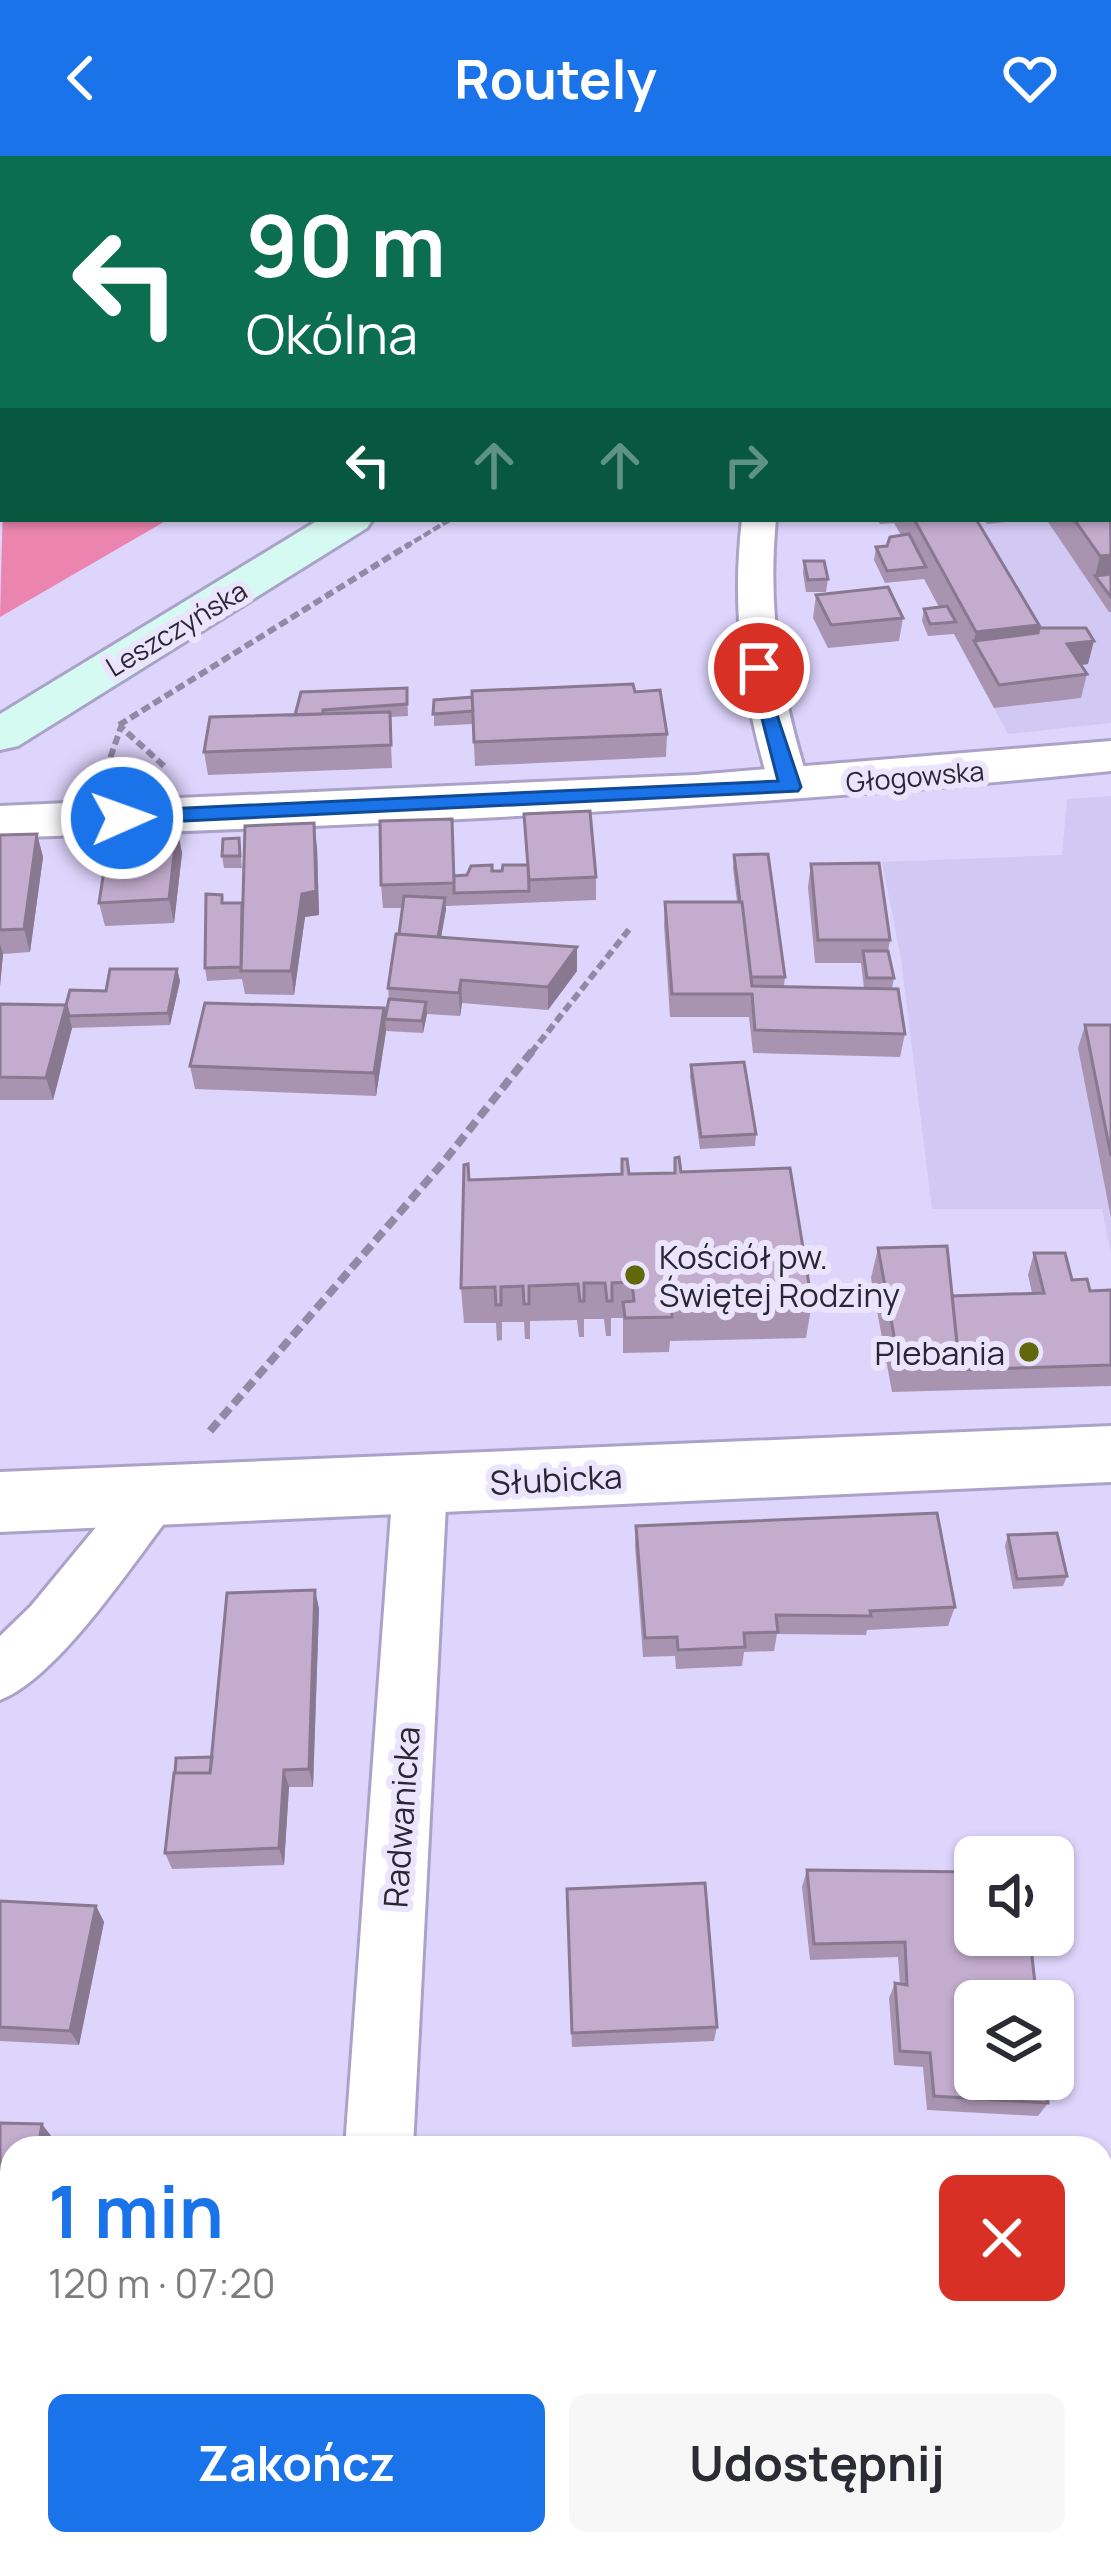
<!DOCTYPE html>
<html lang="pl">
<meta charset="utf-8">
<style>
body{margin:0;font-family:Manrope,sans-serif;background:#f7f7f7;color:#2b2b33;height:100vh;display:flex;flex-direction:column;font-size:45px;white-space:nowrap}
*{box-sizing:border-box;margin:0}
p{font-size:39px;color:#7c7c81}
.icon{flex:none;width:66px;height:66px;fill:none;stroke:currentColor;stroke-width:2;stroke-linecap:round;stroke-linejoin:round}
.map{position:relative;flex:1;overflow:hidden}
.panel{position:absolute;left:0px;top:1980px;width:1113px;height:420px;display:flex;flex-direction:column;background:#fff;border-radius:36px 36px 0 0;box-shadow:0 3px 9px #0004}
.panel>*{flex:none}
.banner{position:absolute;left:0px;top:0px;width:1113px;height:366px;box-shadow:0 3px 9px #0004;background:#0b6e4f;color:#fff;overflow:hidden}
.controls{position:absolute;left:954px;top:1680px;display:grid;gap:24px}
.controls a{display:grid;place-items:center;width:120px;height:120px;border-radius:18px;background:#fff;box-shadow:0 3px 9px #0004;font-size:60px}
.pin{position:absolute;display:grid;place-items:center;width:102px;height:102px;color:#fff;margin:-51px;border:6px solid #fff;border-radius:50%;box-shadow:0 3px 12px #0007}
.me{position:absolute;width:132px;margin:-66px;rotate:88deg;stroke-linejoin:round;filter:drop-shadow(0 0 9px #0008)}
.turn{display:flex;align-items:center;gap:42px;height:252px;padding:0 48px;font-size:54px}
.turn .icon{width:156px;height:156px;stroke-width:2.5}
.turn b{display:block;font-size:84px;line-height:102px}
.lanes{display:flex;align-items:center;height:114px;padding:0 48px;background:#0003;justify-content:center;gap:60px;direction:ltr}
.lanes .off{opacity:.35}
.round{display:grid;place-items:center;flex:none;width:126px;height:126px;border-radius:18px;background:#f7f7f7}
.head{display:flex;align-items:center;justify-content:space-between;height:204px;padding:0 48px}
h1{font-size:72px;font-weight:700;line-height:90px;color:#1a73e8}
.primary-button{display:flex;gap:24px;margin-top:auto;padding:24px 48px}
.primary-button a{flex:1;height:138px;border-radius:18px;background:#1a73e8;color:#fff;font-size:48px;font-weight:700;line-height:138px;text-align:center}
.primary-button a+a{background:#f7f7f7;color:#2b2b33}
header{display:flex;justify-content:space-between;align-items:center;height:156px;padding:0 48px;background:#1a73e8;color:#fff;font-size:54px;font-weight:700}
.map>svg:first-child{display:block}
.built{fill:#d2c8f4}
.green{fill:#eb84ae}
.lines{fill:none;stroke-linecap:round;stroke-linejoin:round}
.minor-casing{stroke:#aaa2c7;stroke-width:6}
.tertiary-casing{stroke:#aaa2c7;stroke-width:6}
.secondary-casing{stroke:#aaa2c7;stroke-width:6}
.path-far2{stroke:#908aa6;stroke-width:4.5;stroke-dasharray:8 3;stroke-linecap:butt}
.path-far1{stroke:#908aa6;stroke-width:6;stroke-dasharray:9 4.5;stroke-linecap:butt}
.path{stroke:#908aa6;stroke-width:8;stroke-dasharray:12 6;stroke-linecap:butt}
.minor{fill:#fff;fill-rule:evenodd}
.tertiary{fill:#fff;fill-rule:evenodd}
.secondary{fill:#d5faf1;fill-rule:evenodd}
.wall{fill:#a894b1}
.shaded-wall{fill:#887890}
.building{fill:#c3acce;stroke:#887890;stroke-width:3}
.route{fill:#1a73e8;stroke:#114b97;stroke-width:3}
.poi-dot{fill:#60680b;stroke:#eae5fc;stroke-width:4.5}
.labels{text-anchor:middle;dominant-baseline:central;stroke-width:12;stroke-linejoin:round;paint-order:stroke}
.far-street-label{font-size:27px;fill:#2a2735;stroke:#eae5fc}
.poi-label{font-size:33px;fill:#2a2735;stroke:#eae5fc;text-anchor:start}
.street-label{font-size:33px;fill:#2a2735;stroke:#eae5fc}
</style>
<header><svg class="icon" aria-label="back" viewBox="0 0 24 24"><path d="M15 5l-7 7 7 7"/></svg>Routely<svg class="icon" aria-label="heart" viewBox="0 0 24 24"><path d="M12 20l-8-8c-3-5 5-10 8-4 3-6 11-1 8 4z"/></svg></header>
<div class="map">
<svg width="1111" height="2400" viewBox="0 0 1111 2400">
<rect width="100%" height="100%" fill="#ddd5fc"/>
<!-- built -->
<path class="built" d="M1111,136V567L1008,578L892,363H1110Z
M1111,640V1097L1102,1053H932L901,803L882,706L1062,699L1067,643Z
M1101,2297L1111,2298V2400H417V2388H1101Z"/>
<!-- green -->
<path class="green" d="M0,0H798L0,4Z
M3,346V363H169L0,461Z"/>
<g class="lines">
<!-- minor casing -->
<g class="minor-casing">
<path id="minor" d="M1110,62H1111V78H1110Z
M742,363H776C767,456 781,542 810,631L804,640H776L770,631C743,542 731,456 742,363Z
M420,1306L439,1313L447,1329L413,1992H345L393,1329L401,1313Z
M154,1317L173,1324L181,1340L173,1356C133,1407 58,1522 0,1544V1480L31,1450L135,1324Z
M316,2388H392L391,2400H315Z"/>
</g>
<!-- tertiary casing -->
<g class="tertiary-casing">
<path id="tertiary" d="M1111,585V615C741,653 371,669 0,682V650L695,619Z
M1111,1270V1326L0,1376V1316Z"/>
</g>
<!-- secondary casing -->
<g class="secondary-casing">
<path id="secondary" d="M320,363H373L367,372L18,590L0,594V558Z"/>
</g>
<!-- path-far2 -->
<path class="path-far2" d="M858,3L863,0
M1012,3L1017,0
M405,391L451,363"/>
<!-- path-far1 -->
<path class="path-far1" d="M119,569L410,388
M106,614L121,571L164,610
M531,897L631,771"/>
<!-- path -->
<path class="path" d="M210,1275L441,1009L533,894"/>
<!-- minor -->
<use href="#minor" class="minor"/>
<!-- tertiary -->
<use href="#tertiary" class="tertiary"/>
<!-- secondary -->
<use href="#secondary" class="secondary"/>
</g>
<!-- wall -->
<path class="wall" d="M1110,260L1111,456H1109L1046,363H1110Z
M877,363H976L1039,472L1088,508L1081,509L1087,518L1081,542L994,552L954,478L928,480L922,465L924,453L939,451L924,423L885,427L874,404L876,391L887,390L901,379L894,367L880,368Z
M984,363H1033L987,368Z
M804,405L828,423L826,436H806L803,417Z
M816,439L903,462L899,485L828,492L813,462Z
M407,532L408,560L390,561L392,612L208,619L204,596L295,559Z
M434,544L667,578L666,601L475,610L473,568L434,570Z
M524,658L596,721V744L446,750L441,782L577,815L548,854L462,847L460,860L427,858L423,877L386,875L376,940L195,933L190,910L384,852L385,863L389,843L388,832L403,752H383L381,729L502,715L527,709Z
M177,673L182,697L174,767L105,770L99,747Z
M37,678L43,701L30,796L3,798L0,830V679Z
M239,682L242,712H224L222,700Z
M317,691L319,759L305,761L294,839L245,838L242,823L207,825L205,812L224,747L243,751Z
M734,699L785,821L784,830L864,832L861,807H815L808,731L811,708L890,784L888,795L894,822L892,832L905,878L900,901L753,897L749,861H670L664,769L665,746H737L733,712Z
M177,813L180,825L170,869L72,872L53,944H0V848L66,849Z
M1085,869H1111V1062L1078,892Z
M691,909L756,978L755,990L700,993L690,921Z
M675,1002L681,1016L812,1147L806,1182L670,1185L669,1196L623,1197V1162H611V1180H606L604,1163H584V1181H579L577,1164L530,1165V1183H525L524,1166H502V1184L497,1185L496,1167H464L461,1132L469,1024L621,1018L622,1003L629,1018L674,1017Z
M878,1092L952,1140L1032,1137L1028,1119L1034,1097L1090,1135L1111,1134V1230L892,1236L871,1122Z
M636,1370L955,1451L948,1470L867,1474L866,1479L777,1478L774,1495L744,1496L742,1510L676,1513L675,1500L643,1501L635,1390Z
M1008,1379L1067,1420L1063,1430L1013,1433L1005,1390Z
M315,1434L319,1453L313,1631H289L284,1709L172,1713L165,1697L212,1601Z
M807,1714L1009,1791L1048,1947L1038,1960L927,1954L923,1911L894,1909L889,1842L895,1827L900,1828L898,1801L810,1804L802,1731Z
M0,1745L96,1750L104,1766L79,1889L0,1885Z
M567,1749L717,1871L714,1885L572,1891Z
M0,1967L52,1981L50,1992H12V2151H0Z
M911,2388H1071L1072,2400H912Z"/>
<!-- shaded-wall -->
<path class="shaded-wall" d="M3,296V326L0,330V300Z
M1111,399V429L1095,420L1100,400Z
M1039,469L1032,500L974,485L976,476Z
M1094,485L1088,508L1062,511L1067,488Z
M314,667L317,691L319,759L305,761L294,839L291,815Z
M177,673L182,697L174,767L169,743Z
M37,678L43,701L30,796L24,773Z
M445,742L446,754L437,803V791Z
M0,788L3,798L0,830Z
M577,791V815L548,854V831Z
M177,813L180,825L170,869L168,857Z
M461,824L462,847L460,860L459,837Z
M426,846L427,858L423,877L422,865Z
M66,849L72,872L53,944L46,922Z
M384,852L386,875L376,940L374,917Z
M315,1434L319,1453L313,1631L309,1613Z
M284,1614L289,1631L284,1709L279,1692Z
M96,1750L104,1766L79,1889L70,1875Z
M42,1968L52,1981L50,1992H38Z
M12,2345V2388H17L15,2400H2Z"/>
<!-- building -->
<path class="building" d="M1059,0H1111V24L1110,3H1057Z
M1110,162L1111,163L1110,219Z
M0,281H3V296L0,300Z
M1110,304L1111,399L1100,400L1074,363H1110Z
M914,363H976L1039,469L976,476Z
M909,378L926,411L887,415L876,391L887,390L890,381Z
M804,405H824L828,423L808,424Z
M1111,418V441L1095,420Z
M888,431L903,462L831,469L816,439Z
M947,450L956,466L930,468L924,453Z
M1039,472H1086L1094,485L1067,488L1087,518L999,529L974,485L1038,477Z
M633,528L635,536L660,534L667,578L474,586L472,535Z
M407,532V548L323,554V558L295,559L301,536Z
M472,541L473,555L433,558L434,544Z
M390,556L391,589L204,596L210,561Z
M590,655L596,721L529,724L524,658Z
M452,663L454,727L381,729L380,665Z
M314,667L316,735L302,738L291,815H241L245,670Z
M177,673L169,743L99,747L110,675Z
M37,678L24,773L0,774V679Z
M239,682L240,700H222L223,683Z
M768,698L785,821H751L742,746H740L734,699Z
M879,707L890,784H818L811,708Z
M492,709V715H502L503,709H528L529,735L454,737V720L467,719L471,710Z
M206,738L222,739V747H242L241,811L205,812Z
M404,740L445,742L438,781L399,778Z
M665,746H742L752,830L898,833L905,878L755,874L752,838H672Z
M396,778L577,791L548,831L461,824L459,837L388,832Z
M863,795H888L894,822H867Z
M110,813H177L168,857L69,860L66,849L70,834L106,835Z
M389,843L426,846L422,865L385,863Z
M205,847L384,852L374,917L190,910Z
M0,848L66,849L46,922L0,921Z
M1085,869H1111V1000Z
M744,906L756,978L701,981L691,909Z
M679,1001L681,1016L790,1012L812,1147L671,1150L672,1161L625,1162L623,1146L634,1145L632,1126L612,1127V1145H607L605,1127H584V1145H580L578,1128L529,1130V1148H524L523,1130L501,1131V1149H496L495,1131L461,1132L464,1009L468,1008L469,1024L622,1018V1003H627L629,1018L675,1017V1002Z
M947,1090L959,1206L899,1207L878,1092Z
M1034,1097H1065L1072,1124L1087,1123L1090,1135L1111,1134V1209L957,1214L959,1206L952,1140L1044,1137Z
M937,1357L955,1451L870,1455L871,1460L776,1459L778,1476L744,1477L745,1491L678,1494L677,1481L645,1482L636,1370Z
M1057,1377L1067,1420L1017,1423L1008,1379Z
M315,1434L309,1613L284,1614L279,1692L165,1697L174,1617H210L227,1437Z
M212,1601L210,1617H175L176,1602Z
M807,1714L975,1716V1779H1008L1009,1791L1031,1792L1037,1845H975V1923H1045L1048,1947L934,1940L930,1897L900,1895L895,1827L907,1829L905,1786L814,1788Z
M705,1727L717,1871L572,1877L567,1733Z
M0,1745L96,1750L70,1875L0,1871Z
M0,1967L42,1968L38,1992H12V2122L8,2142L0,2141Z
M0,2247L12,2248V2345L2,2400H0Z
M922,2388H1071L1072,2400H923Z"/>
<!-- route -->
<path class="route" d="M759,506L769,512L778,562L801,631L798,635L122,668L111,662L122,655L778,625L749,512Z"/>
<!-- markers -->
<g class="poi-dot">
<circle cx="635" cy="1119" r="12"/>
<circle cx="1029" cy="1196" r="12"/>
</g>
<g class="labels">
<!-- far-street labels -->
<g class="far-street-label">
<text transform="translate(176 472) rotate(-31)">Leszczyńska</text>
<text transform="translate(915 620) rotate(-5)">Głogowska</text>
</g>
<!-- poi labels -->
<g class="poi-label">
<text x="659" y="1100">Kościół pw.<tspan x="659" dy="38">Świętej Rodziny</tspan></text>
<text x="1005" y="1196" text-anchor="end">Plebania</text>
</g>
<!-- street labels -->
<g class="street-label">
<text transform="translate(556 1323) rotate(-3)">Słubicka</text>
<text transform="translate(401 1661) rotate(-86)">Radwanicka</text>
</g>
</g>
</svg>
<div class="controls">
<a><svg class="icon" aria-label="sound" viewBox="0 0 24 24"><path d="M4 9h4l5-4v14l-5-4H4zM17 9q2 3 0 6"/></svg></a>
<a><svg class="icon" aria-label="layers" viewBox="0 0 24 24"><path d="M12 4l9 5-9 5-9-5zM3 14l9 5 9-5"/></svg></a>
</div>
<div class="pin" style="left:759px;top:512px;background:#d93025"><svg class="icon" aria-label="arrive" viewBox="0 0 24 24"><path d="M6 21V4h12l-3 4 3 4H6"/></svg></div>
<svg class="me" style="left:122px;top:662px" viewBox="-20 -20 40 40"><circle r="17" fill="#1a73e8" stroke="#fff" stroke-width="3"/><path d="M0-11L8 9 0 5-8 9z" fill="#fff"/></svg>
<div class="banner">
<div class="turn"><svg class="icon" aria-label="left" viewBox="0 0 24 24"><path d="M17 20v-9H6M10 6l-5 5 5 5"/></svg><div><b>90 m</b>Okólna</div></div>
<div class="lanes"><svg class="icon" aria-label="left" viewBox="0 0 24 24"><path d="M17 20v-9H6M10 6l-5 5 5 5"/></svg><svg class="icon off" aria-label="ahead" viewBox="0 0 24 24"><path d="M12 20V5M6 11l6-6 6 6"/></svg><svg class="icon off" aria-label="ahead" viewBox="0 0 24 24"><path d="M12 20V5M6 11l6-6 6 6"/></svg><svg class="icon off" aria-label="right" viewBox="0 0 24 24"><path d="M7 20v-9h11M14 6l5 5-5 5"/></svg></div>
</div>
<section class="panel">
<div class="head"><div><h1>1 min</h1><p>120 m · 07:20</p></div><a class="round" style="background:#d93025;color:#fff"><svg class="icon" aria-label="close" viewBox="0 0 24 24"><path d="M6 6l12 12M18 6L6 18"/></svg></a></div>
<div class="primary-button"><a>Zakończ</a><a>Udostępnij</a></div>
</section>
</div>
